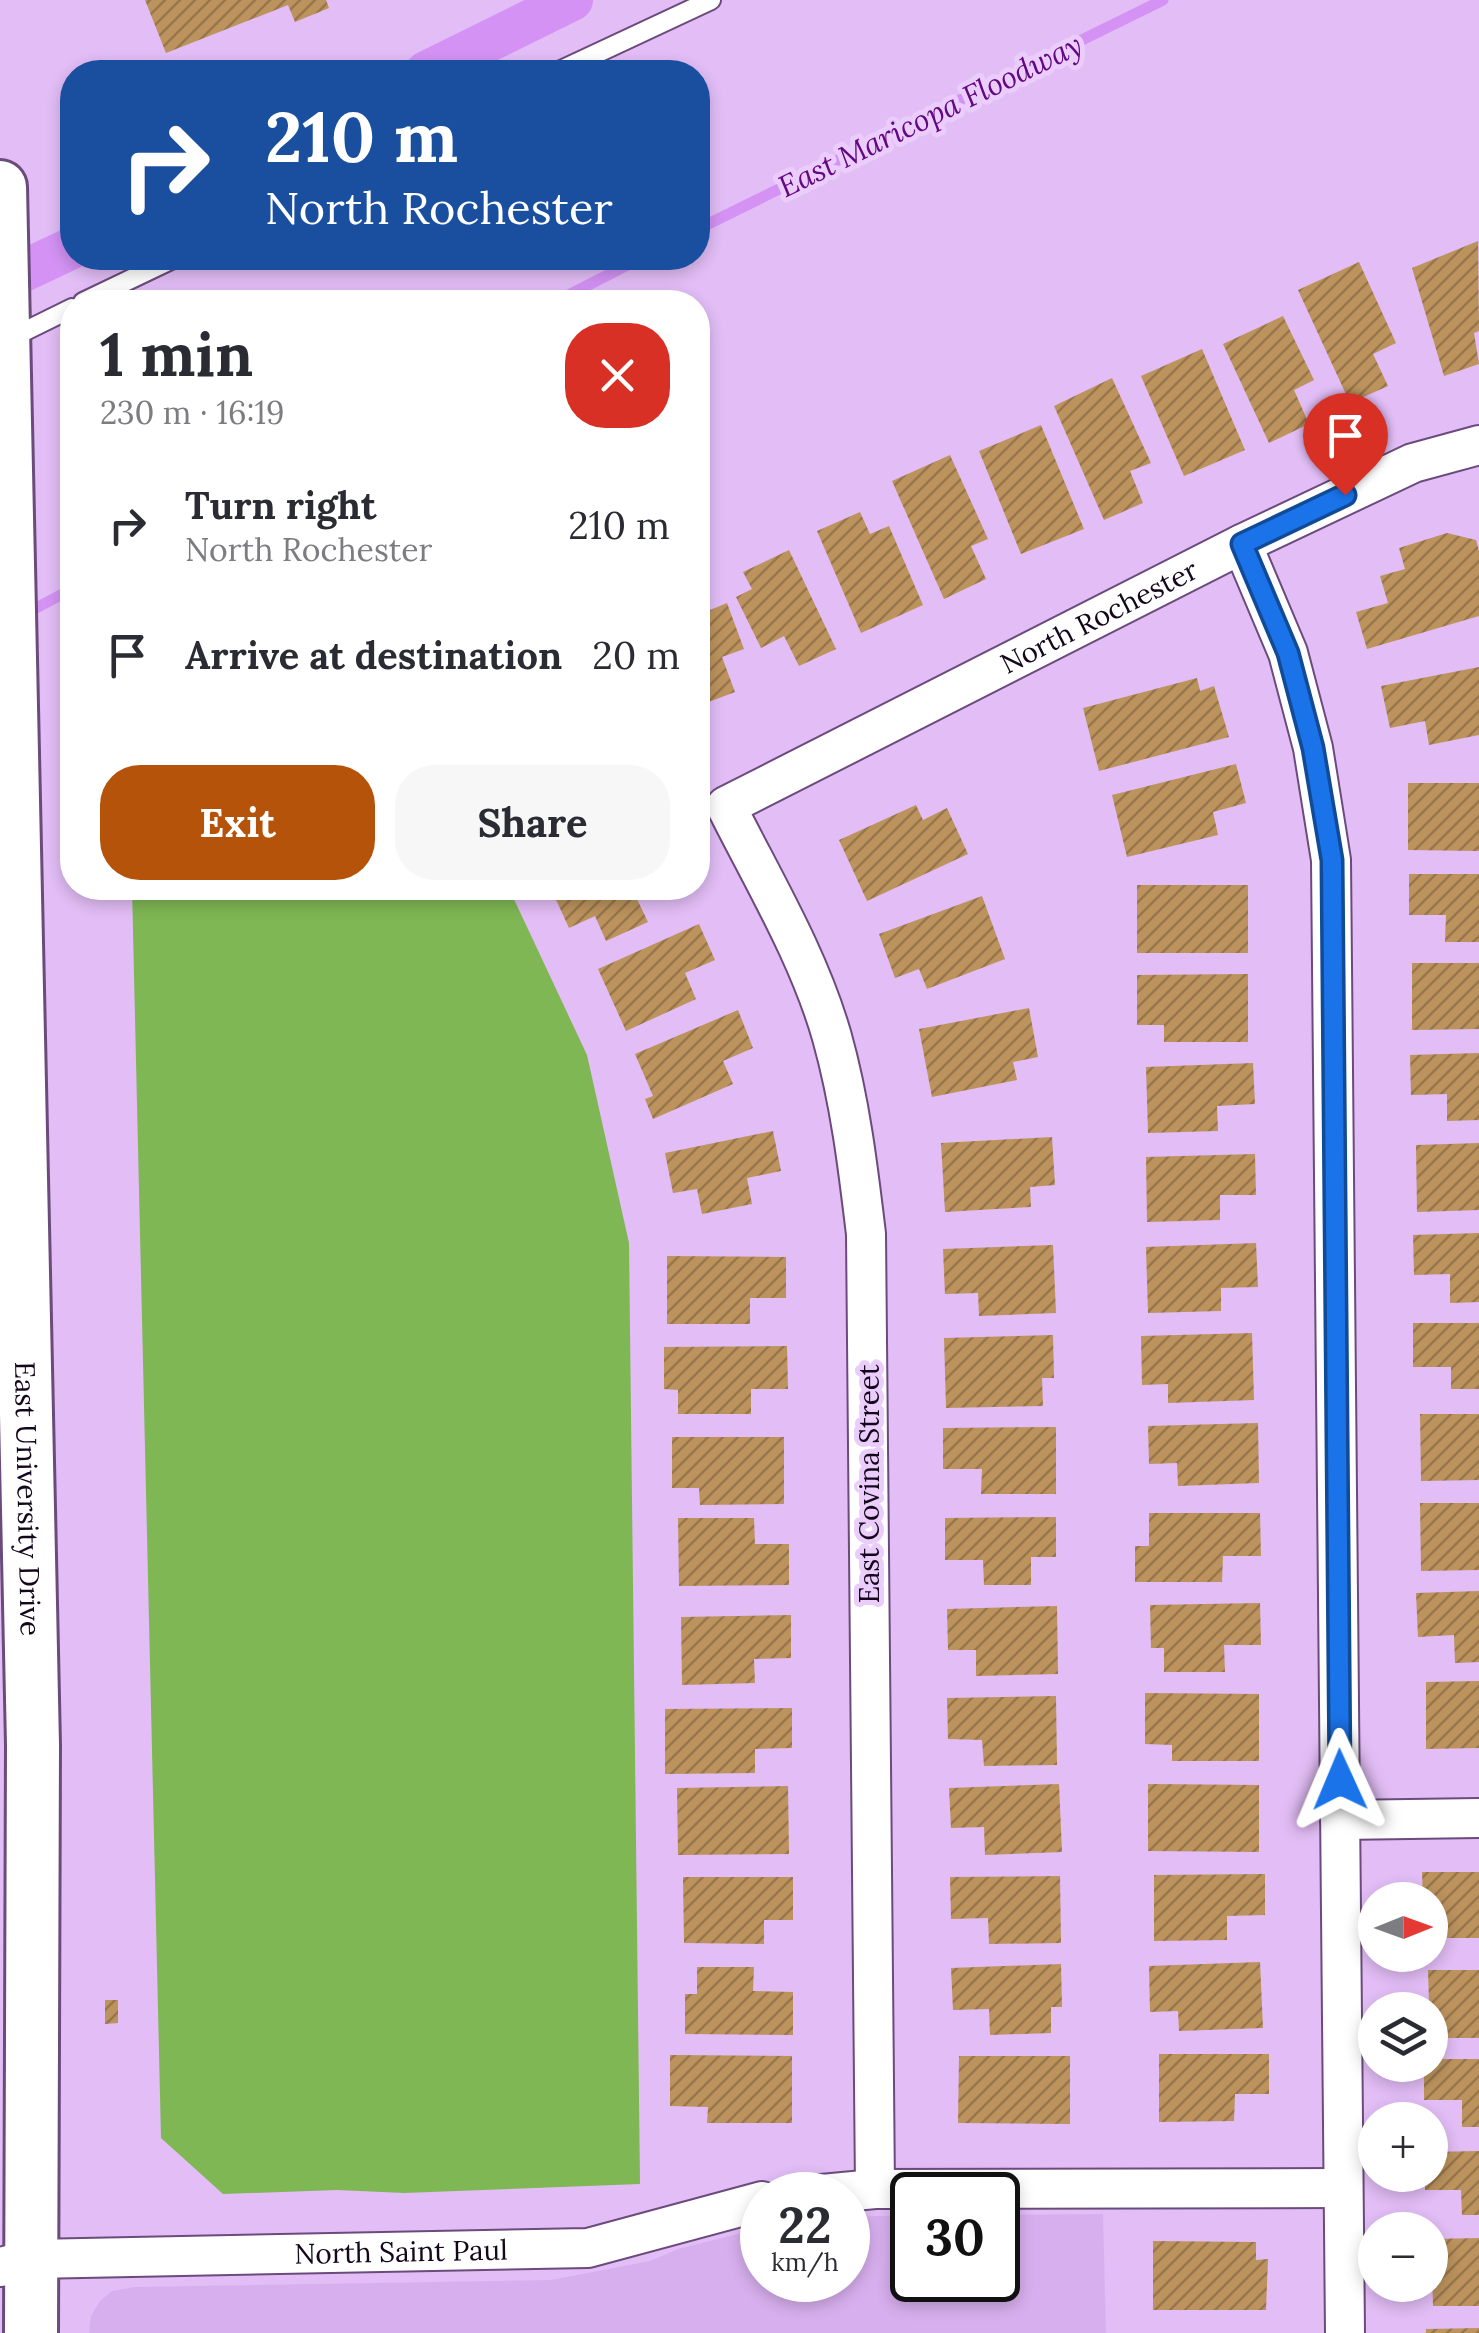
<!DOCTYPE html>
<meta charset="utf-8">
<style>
body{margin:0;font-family:Lora,serif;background:#f7f7f7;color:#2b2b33;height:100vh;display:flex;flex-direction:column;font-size:38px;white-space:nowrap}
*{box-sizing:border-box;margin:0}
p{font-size:32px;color:#7c7c81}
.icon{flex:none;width:55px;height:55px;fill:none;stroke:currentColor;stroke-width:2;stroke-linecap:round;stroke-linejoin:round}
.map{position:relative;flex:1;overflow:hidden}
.details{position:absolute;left:60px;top:290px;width:650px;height:610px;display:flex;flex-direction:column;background:#fff;border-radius:40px;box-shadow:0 5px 15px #0003}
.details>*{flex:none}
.top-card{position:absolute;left:60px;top:60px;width:650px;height:210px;border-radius:40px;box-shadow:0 5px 15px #0003;background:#1a4fa0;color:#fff;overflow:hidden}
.needle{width:65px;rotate:89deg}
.tools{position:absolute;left:1358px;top:1882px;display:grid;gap:20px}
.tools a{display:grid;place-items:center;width:90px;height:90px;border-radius:50%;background:#fff;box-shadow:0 5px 15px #0003;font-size:50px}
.speed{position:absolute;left:740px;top:2172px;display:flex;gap:20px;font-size:50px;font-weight:700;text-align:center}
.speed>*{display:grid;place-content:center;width:130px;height:130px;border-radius:50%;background:#fff;box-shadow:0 5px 15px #0003;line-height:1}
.speed small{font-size:25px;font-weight:400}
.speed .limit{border:5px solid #111;border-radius:15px;background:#fff;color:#111}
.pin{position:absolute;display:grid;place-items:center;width:85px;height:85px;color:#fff;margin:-102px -42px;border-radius:50% 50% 50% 0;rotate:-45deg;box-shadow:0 0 10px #0007}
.pin .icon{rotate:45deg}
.me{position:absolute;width:110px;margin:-55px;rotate:359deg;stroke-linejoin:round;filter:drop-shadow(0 0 8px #0008)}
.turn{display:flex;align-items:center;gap:35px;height:210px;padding:0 40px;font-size:45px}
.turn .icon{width:130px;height:130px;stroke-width:2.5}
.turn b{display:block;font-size:70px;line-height:85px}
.round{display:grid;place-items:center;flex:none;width:105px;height:105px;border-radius:40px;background:#f7f7f7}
.headline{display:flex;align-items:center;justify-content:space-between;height:170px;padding:0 40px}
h1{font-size:60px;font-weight:700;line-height:75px}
.cta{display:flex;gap:20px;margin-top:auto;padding:20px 40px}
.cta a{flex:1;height:115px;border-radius:40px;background:#b45309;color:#fff;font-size:40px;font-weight:700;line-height:115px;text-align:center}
.cta a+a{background:#f7f7f7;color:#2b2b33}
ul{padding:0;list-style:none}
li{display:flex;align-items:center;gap:30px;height:130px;padding:0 40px}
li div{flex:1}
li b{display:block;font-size:38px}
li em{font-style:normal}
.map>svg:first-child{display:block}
.built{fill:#d8afee}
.green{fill:#7eb754}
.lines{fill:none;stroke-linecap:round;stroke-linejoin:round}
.stream{stroke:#d392f4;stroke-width:11}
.canal{stroke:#d392f4;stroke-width:42}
.building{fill:url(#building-hatch)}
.lane-casing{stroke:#6b4b7c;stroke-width:22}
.street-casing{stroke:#6b4b7c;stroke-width:42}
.secondary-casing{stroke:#6b4b7c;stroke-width:58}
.lane{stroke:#fff;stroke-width:18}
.street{stroke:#fff;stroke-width:38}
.secondary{stroke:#fff;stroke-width:52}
.route-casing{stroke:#114b97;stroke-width:25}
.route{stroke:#1a73e8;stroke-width:18}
.labels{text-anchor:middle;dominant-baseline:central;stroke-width:10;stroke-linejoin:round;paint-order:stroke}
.street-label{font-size:28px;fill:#14071b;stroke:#ebcdfb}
.water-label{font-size:30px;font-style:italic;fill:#630783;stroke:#ebcdfb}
</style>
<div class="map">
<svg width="1479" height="2333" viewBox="0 0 1479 2333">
<defs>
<pattern id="building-hatch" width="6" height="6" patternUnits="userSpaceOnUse" patternTransform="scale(2.5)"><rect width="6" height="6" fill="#bc935d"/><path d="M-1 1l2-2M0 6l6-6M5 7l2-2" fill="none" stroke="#98764c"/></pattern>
</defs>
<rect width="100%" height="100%" fill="#e2bdf6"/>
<!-- built -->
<path class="built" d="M1103,2214L1106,2333H89L91,2316L100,2301L112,2291L134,2287L551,2280L650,2261L678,2249L762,2228V2280H848V2217L912,2215V2280H998V2215Z"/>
<!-- green -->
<path class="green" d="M132,888H526L512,895L587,1055L629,1243L640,2184L404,2193L337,2190L223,2194L161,2138Z"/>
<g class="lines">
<!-- stream -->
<path class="stream" d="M698,229L1163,0
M555,302L641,258
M23,615L72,589"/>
<!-- canal -->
<path class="canal" d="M426,72L572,0
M0,282L72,248"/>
</g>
<!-- building -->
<path class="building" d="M145,0H326L329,8L295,22L288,5L166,53Z
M1478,241L1479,331L1474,333L1479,364L1444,376L1412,268Z
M1359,262L1396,343L1373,354L1388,386L1350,403L1298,290Z
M1283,316L1314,380L1294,390L1309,424L1269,443L1223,344Z
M1202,349L1245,450L1184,476L1141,376Z
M1112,378L1151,463L1130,471L1143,503L1104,520L1054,406Z
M1041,425L1084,529L1021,554L979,451Z
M950,455L988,539L971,546L986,579L944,599L892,481Z
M860,512L870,534L889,526L923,605L861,633L817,531Z
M1447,533L1476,540L1479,551V616L1367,649L1356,612L1388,603L1380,576L1405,569L1399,548Z
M789,550L836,649L799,666L784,636L761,648L736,597L752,589L743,572Z
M727,603L744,649L722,657L735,692L698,706V615Z
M1479,667V735L1429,745L1425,721L1390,728L1381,686Z
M1197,678L1200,691L1214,686L1229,737L1099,771L1083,708Z
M1236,764L1246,803L1213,812L1218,835L1127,857L1112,795Z
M1408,783H1479V851L1408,850Z
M916,805L923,820L947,808L968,854L867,901L839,840Z
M1409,874H1479V942H1445L1446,915H1409Z
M1137,885H1248V953H1137Z
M560,888H658L636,897L648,922L606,941L595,916L569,928L552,891Z
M982,896L1005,959L927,989L919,969L895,978L879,934Z
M699,924L715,960L685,973L696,999L626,1031L598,969Z
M1412,963H1479V1029L1412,1030Z
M1248,974V1042H1164V1025H1137V975Z
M1029,1008L1038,1057L1013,1062L1017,1080L932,1097L919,1029Z
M738,1010L753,1048L723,1061L733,1084L653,1119L645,1099L653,1096L635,1054Z
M1479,1053V1120L1447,1121V1094L1411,1095L1410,1055Z
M1253,1063L1255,1104L1217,1106L1218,1131L1148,1133L1146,1067Z
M773,1131L781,1171L747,1178L752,1204L702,1214L697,1189L673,1193L665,1153Z
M1052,1137L1055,1185L1030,1187L1031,1207L945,1212L941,1143Z
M1479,1143V1210L1417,1212L1416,1145Z
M1255,1154L1256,1195H1220V1220L1147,1222L1146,1157Z
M1479,1233V1302L1450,1303V1274L1414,1275L1413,1235Z
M1256,1243L1258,1287L1221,1288V1311L1148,1313L1146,1247Z
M1053,1245L1056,1313L979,1316L978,1293L945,1294L943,1249Z
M667,1256L786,1257V1298H750V1324H667Z
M1413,1323H1479V1389H1451V1367H1413Z
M1252,1333L1254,1400L1168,1403V1384L1142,1385L1141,1336Z
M1053,1335L1054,1378H1042L1043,1406L946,1408L944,1338Z
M787,1346L788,1389H751V1414H678V1390L664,1389V1347Z
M1420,1414H1479V1480L1421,1481Z
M1258,1423L1259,1483L1178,1486L1177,1463L1149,1464L1148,1426Z
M1056,1427V1494H981L982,1469H943V1428Z
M672,1437H784V1504L700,1505L699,1488H672Z
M1420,1503H1479V1570L1421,1571Z
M1149,1513H1260L1261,1556H1223L1222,1582H1135V1546H1149Z
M1056,1517V1557H1031V1585H984L983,1560H945V1518Z
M678,1518H754L755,1544H789V1585L679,1586Z
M1479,1591V1662L1455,1663L1454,1635L1418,1637L1416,1593Z
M1260,1603L1261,1645H1224L1225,1672H1164V1648H1151L1150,1605Z
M1057,1606L1058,1674L976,1676V1650H948L947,1609Z
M791,1615V1658L754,1659L755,1683L682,1685L681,1617Z
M1479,1681V1748L1426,1749V1682Z
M1145,1693L1259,1694V1761H1172V1745L1145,1744Z
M1056,1696L1057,1765L984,1766L982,1740L948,1739L947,1698Z
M792,1708V1748L755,1749V1773L665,1774V1709Z
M1059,1784L1062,1852L985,1855L984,1827L951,1828L949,1788Z
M1148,1784L1259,1785V1852L1148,1851Z
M788,1786L789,1854L678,1855L677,1788Z
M1422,1872H1479V1938H1430V1900H1423Z
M1265,1874V1915L1227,1916V1940L1154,1941V1875Z
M1060,1876L1061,1943L989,1944L988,1918L951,1919L950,1877Z
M683,1877H793V1920H764V1944L684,1943Z
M1260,1962L1263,2028L1179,2031L1178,2011L1150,2012L1149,1966Z
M1061,1964L1062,2007H1051V2033L990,2035L989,2009L953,2010L951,1968Z
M697,1967H754L753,1991L793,1992V2035L685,2034V1994H697Z
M1428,1970H1479V2038H1430Z
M105,2000H118V2023L105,2024Z
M1159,2054H1269V2094H1235L1234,2121L1159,2122Z
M670,2055L792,2056V2123H707L708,2107L670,2106Z
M959,2056H1070V2124L958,2123Z
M1430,2059H1479V2127H1462V2100H1424V2065H1430Z
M1479,2151V2215H1462L1461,2190H1425V2175H1430V2152Z
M1479,2238V2306H1433L1431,2239Z
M1153,2241L1256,2242V2260L1268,2259L1266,2310H1153Z
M1479,2328V2333H1426V2329Z"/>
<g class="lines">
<!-- lane casing -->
<g class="lane-casing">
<path id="lane" d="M557,72L711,0
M83,302L175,258
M9,339L72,308"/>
</g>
<!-- street casing -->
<g class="street-casing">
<g id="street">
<path d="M1242,544L1288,653L1313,748L1331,860L1345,2333"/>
<path d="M1340,1820L1479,1818"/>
<path id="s1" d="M875,2189L866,1234C858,1167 850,1101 832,1037C809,956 763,880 726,806L1242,544L1413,463L1479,445"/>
<path d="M811,2195L875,2189L1342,2188"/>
<path id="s2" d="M0,2267L33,2259L588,2248L762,2201"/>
</g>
</g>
<!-- secondary casing -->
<g class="secondary-casing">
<g id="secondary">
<path id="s3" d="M0,187L33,1745L31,2333"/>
</g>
</g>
<!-- lane -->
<use href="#lane" class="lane"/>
<!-- street -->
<use href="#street" class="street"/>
<!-- secondary -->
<use href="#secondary" class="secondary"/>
</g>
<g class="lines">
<!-- route casing -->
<g class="route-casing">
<path id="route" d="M1340,1780L1332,860L1313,748L1288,653L1242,544L1345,495"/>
</g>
<!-- route -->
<use href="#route" class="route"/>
</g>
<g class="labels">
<!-- street labels -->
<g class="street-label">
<text stroke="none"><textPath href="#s1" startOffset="1828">North Rochester</textPath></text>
<text transform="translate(869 1484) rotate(-90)">East Covina Street</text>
<text stroke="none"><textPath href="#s3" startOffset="1312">East University Drive</textPath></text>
<text stroke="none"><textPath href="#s2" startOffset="402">North Saint Paul</textPath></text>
</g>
<!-- water labels -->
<g class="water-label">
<text transform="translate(930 115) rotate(-26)">East Maricopa Floodway</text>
</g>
</g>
</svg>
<div class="tools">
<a><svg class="needle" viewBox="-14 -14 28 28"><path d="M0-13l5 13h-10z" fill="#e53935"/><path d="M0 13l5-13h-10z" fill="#7c7c81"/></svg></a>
<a><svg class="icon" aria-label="layers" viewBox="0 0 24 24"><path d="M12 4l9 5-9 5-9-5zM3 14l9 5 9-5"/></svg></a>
<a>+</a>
<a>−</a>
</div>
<div class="speed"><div>22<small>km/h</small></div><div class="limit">30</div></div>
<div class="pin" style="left:1345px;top:495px;background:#d93025"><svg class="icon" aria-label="arrive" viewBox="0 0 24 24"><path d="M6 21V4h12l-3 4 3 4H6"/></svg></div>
<svg class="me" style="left:1340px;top:1780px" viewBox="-20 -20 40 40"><path d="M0-17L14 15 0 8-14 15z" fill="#1a73e8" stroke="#fff" stroke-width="4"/></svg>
<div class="top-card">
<div class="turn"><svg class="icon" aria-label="right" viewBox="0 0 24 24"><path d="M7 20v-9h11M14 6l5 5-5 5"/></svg><div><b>210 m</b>North Rochester</div></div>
</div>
<section class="details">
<div class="headline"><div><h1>1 min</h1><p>230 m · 16:19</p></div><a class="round" style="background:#d93025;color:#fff"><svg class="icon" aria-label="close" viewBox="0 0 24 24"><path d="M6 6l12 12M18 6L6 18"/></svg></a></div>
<ul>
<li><svg class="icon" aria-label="right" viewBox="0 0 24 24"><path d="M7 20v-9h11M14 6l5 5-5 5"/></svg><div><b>Turn right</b><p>North Rochester</p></div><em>210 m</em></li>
<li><svg class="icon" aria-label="arrive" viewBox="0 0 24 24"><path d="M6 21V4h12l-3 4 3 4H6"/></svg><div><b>Arrive at destination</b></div><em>20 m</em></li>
</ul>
<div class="cta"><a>Exit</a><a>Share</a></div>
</section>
</div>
